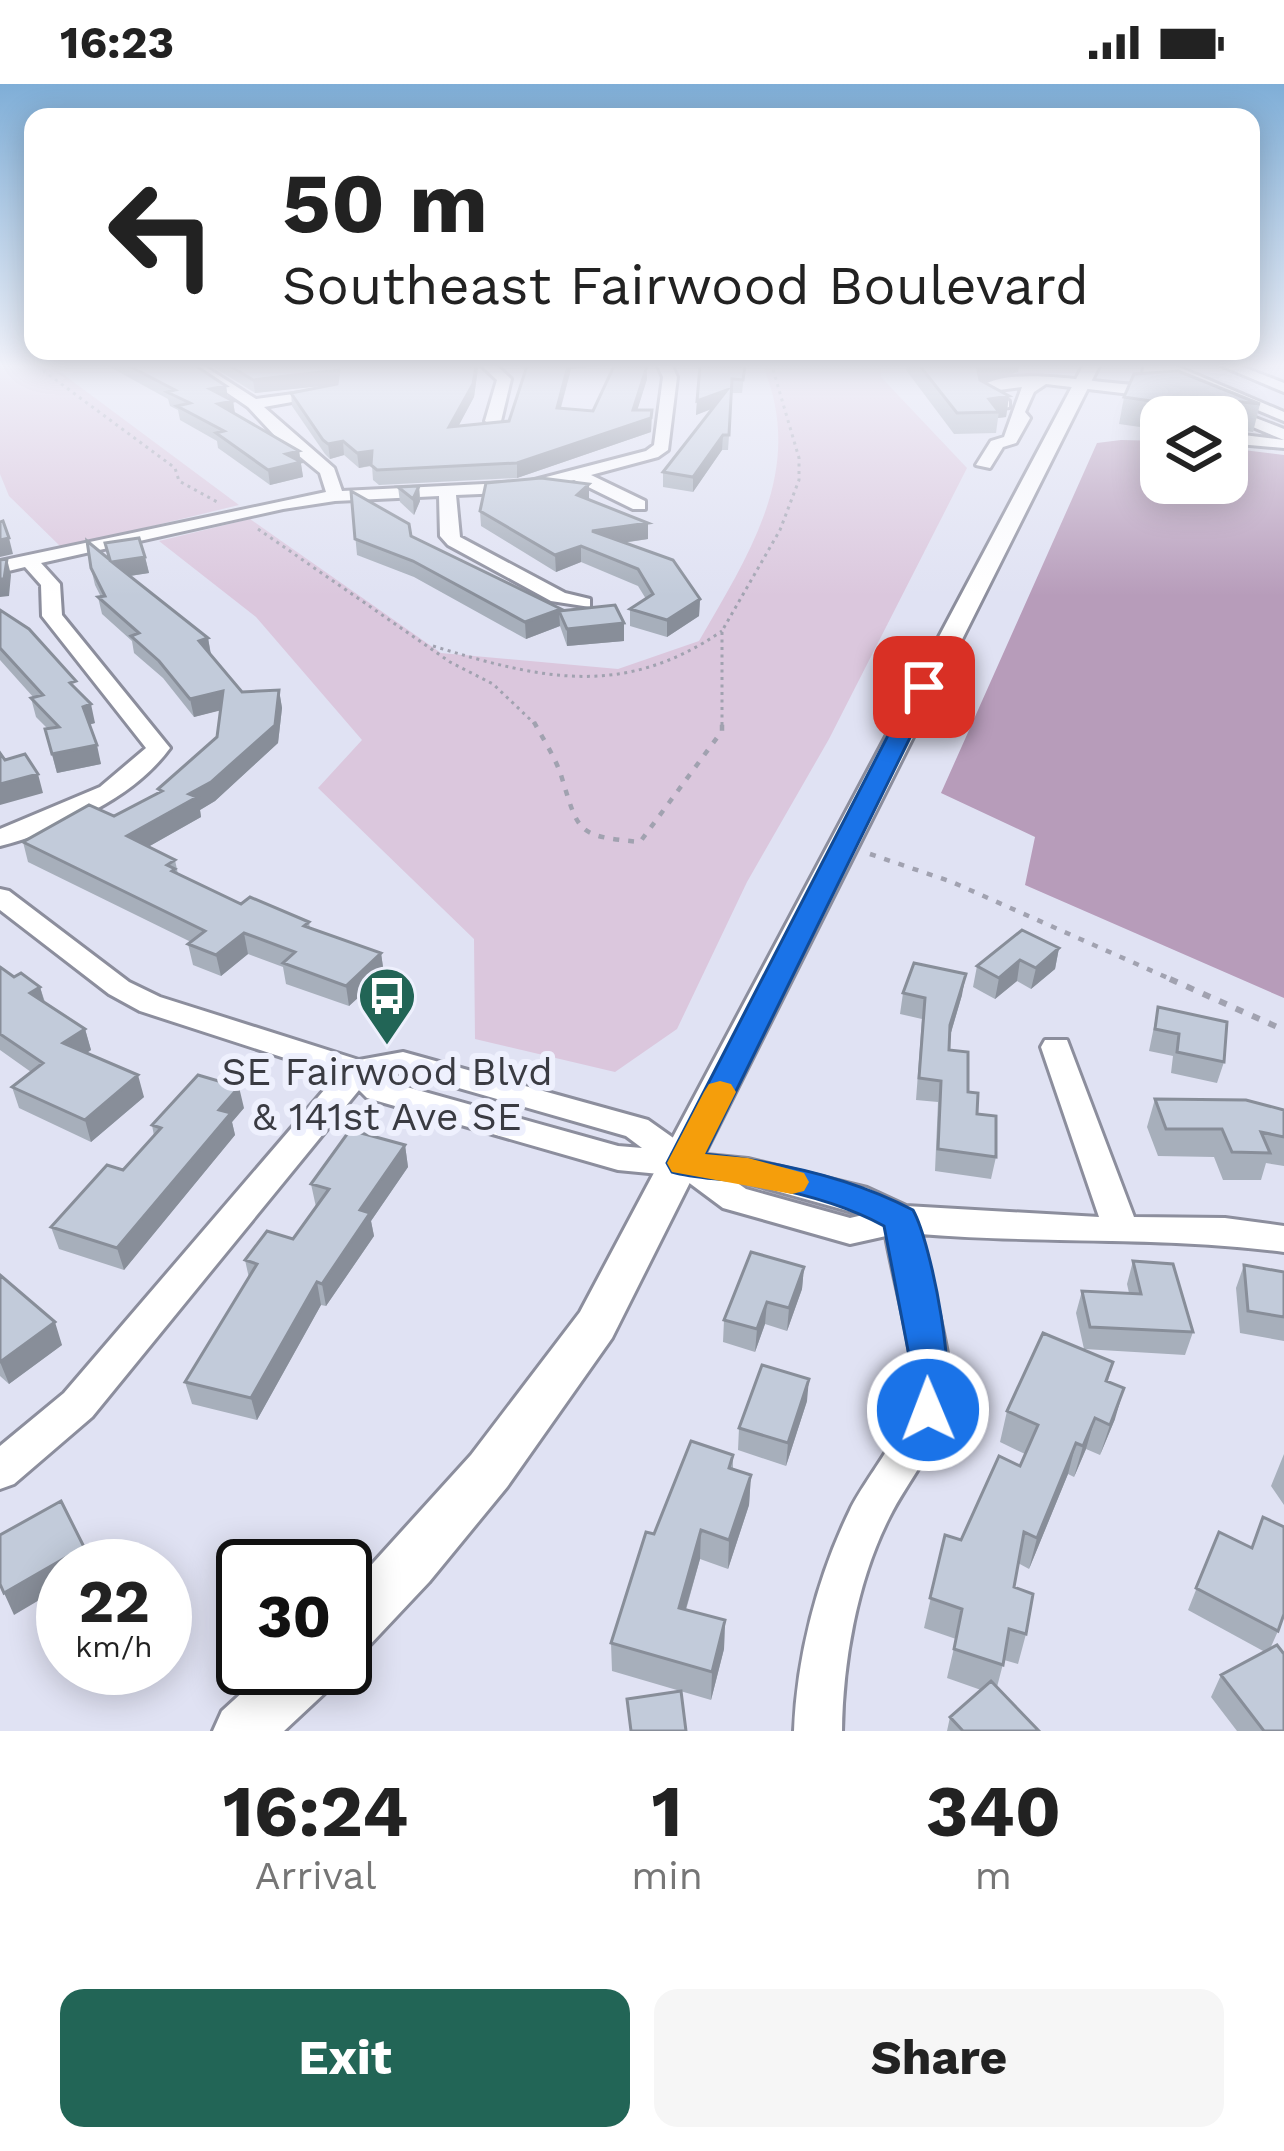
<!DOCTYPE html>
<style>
body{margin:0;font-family:"Work Sans",sans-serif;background:#f6f6f6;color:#222;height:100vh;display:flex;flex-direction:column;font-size:45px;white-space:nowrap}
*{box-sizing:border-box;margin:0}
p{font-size:39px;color:#767676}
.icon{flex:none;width:66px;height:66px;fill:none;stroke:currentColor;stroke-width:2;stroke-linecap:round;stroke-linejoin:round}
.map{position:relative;height:1647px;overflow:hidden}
.details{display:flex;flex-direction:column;background:#fff;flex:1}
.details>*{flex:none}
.hud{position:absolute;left:24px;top:24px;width:1236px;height:252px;border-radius:24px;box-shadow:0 6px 30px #0003;background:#fff;color:#222;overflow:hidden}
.buttons{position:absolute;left:1140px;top:312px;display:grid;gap:24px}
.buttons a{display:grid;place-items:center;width:108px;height:108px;border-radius:24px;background:#fff;box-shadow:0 6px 30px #0003;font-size:60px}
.speed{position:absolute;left:36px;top:1455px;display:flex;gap:24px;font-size:60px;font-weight:700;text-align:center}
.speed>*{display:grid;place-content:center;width:156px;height:156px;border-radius:50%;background:#fff;box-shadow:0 6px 30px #0003;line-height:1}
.speed small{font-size:30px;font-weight:400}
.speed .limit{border:6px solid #111;border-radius:18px;background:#fff;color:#111}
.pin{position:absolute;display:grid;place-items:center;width:102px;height:102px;color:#fff;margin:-51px;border-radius:24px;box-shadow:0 6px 18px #0006}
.me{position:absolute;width:132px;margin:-66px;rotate:359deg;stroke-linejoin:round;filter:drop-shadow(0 0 9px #0008)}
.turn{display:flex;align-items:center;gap:42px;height:252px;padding:0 60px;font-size:54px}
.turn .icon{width:156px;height:156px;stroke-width:2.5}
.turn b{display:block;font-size:84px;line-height:102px}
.eta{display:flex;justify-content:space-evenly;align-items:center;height:204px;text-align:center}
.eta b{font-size:72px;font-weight:700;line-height:84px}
.primary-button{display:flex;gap:24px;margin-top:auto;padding:24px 60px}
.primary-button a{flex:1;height:138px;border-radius:24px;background:#226556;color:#fff;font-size:48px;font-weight:700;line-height:138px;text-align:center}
.primary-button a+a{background:#f6f6f6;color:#222}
.status{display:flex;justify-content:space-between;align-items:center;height:84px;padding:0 60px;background:#fff;direction:ltr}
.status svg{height:33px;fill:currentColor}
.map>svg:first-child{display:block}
.green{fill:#dbc7dd}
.forest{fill:#b79cba}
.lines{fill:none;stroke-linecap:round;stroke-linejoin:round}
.minor-casing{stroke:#8c8e9d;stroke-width:6}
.major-casing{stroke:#8c8e9d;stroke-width:6}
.path-far2{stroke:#a1a2b0;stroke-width:3;stroke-dasharray:3 4.5;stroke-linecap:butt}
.path-far1{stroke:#a1a2b0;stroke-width:4.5;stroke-dasharray:6 9;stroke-linecap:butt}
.path{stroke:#a1a2b0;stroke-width:6;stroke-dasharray:8 10;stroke-linecap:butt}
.minor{fill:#fff;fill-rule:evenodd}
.major{fill:#fff;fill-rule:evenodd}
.wall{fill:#a7afbb}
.shaded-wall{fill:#888e99}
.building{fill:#c2cbda;stroke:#888e99;stroke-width:3}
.route{fill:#1a73e8;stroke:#114b97;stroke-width:3}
.slow{fill:#f59e0b}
.labels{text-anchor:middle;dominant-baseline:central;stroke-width:12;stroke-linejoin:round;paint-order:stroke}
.poi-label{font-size:39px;fill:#3a3b42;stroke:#eef0fd}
</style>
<div class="status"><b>16:23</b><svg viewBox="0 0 49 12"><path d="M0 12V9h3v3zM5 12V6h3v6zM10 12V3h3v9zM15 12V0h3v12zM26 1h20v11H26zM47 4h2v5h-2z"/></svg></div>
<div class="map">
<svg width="1284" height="1647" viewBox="0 0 1284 1647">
<rect width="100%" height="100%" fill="#e0e2f3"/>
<!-- green -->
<path class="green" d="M0,282H52L239,421L62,464L9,412L0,390Z
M763,282H911L881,283V293L967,384L829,655L747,798L677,945L615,988L475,955L474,855L318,704L362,656L256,533L159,457L250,435L441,569L618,585L699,557C750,468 806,385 763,282Z"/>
<!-- forest -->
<path class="forest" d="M1121,356L1161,357V399H1227V364L1284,371V914L1025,801L1035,753L941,709L1097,359Z"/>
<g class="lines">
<!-- minor casing -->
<g class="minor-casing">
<path id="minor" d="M188,282H204L256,315L331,305V311L264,323L334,384L342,407L527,398L646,367L654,361L663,293L658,282H672L677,293L668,366L658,373L591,391L645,417V425H633L574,396L527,408L456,411L460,453L565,509L590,515V523L551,517L448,461L440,452L439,412L335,417L283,425L41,479L60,500L62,531L170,664C132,716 61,746 0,762V745L100,703L146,664L42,532L41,501L25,483L0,489V477L326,408L320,389L276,353L248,323Z
M482,282H497L511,295L501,337L493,342L485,337L497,296Z
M1144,282H1176L1284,328V337L1169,289H1157L1180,302V308L1139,311L1046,300L1034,308L1025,328L1030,334L1016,359L1003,363L990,384L976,381L991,357L1004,353L1022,303L991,307L1009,317V323C994,326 984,317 976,306C1009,276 1112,305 1157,301L1143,292Z
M1222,282H1240L1284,299V308Z
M1222,321L1284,345V356L1217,328L1215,325Z
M1227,349L1284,356V364L1227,359Z
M0,805L9,807L129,898L160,913L359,976L403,968L648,1036L696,1070L748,1075L867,1104L906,1122L1099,1133L1041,963L1045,956H1067L1134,1133L1225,1134L1284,1142V1168C1164,1152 1041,1160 920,1150C927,1182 955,1286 951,1311C944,1356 908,1395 889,1434C857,1497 843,1577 842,1647H794C797,1572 817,1494 850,1426C865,1394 913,1339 913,1305C914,1266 893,1193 886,1152L850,1160L723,1124L680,1092L618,1086L367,1014L359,1006L92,1333L14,1400L0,1405V1362L64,1309L337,991L140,927L109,910L0,826ZM403,988L626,1052L642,1064L618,1062L389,998L383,992ZM736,1098L748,1099L863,1131L850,1134L746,1105Z"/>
</g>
<!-- major casing -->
<g class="major-casing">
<path id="major" d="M1083,282H1099L612,1254L507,1403L429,1498L364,1567L345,1575V1510L471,1371L580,1228Z
M269,1584H338L330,1604L284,1647H213L222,1627Z"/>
</g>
<!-- path-far2 -->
<path class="path-far2" d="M37,282L175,384L179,397L219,419
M258,445L450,578L493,600L536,641
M433,562C541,595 623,615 722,547
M722,641V547L780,446L799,396V374L772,282"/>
<!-- path-far1 -->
<path class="path-far1" d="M534,638C543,655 555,673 561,691C579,749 576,752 640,758L722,647V638
M870,770L952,798L1177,898"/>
<!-- path -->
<path class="path" d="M1170,895L1284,946"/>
<!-- minor -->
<use href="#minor" class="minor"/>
<!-- major -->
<use href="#major" class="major"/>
</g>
<!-- wall -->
<path class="wall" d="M108,282H196L226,302L228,314L233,317L235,330L299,367L303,393L270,401L218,364L217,357L180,336L178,326L170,322L168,315Z
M212,282H478L474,313L458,342L509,337L525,287L519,282H600L571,285L561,324L593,327L647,295L637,326H652L651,348L517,394L379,401L373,396L372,382L359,384L344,371L330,375L325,370L292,322L291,309L337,300L255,309Z
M693,282H745L742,309H732L728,366H722L693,408L663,403V388L712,325L696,331L699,286Z
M907,282H1019L1018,288L983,298L1009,312L1006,333L998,334L996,349L954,350L906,286Z
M1134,290L1260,320L1253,348L1228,345L1227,333H1161V346L1119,340L1124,313Z
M419,402L420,417L414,431L400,418L398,403Z
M351,407L411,452L624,557L567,562L560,542L526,555L414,493L357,471Z
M589,416L648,439V455L623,459L700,515L699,532L667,553L630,542V525L646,515L638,502L581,478L556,488L481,442L480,427Z
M105,459L145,473L149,489L130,492L208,554L211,570L242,608L279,606L282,624L278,659L215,717L200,726L201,733L148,763L175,776L178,790L241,820L309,838L310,845L381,869L384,890L349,922L286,900L283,883L248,870L221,892L193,881L188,860L191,858L28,778L23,758L114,732L159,708L158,705L217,653L220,626L194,633L163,594L134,569L132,557L102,530L98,513H101L95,501L91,484L108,474Z
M0,526L78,608L95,639L89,641L101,680L57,689L45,645H48L36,633L31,614H34L0,576Z
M1059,864L1055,885L1031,905L1017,897L995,915L973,903L977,882Z
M0,883L14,893L40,903L45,918L85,945L91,966L87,969L144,1013L91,1058L19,1024L12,1003L31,988L0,966Z
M903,909L962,911L950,952L949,966L996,1073L991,1095L935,1087L938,1018L916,1016L922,935L900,930Z
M1158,923L1224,978L1217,999L1171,989L1173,972L1149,967Z
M1155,1015L1284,1026V1082L1266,1079L1261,1096H1223L1214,1073L1158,1072L1147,1043Z
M244,1024L232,1038L235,1051L124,1186L59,1165L51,1143L123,1086L154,1052L152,1041Z
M405,1061L408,1083L371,1137L374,1152L326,1222L321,1221L257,1336L192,1320L185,1298L249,1194L245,1176L293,1155L316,1123L311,1100Z
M1133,1177L1193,1248L1185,1271L1084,1265L1076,1229L1082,1207L1129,1209L1127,1200Z
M1244,1181L1284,1188V1257L1240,1249L1236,1204Z
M804,1183L802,1205L787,1247L765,1240L755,1268L723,1258L724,1236Z
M0,1191L62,1261L9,1300L0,1292Z
M1113,1278L1108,1297L1115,1335L1100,1371L1086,1365L1074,1393L1068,1390L1029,1485L1018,1479L1014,1503L1026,1550L1018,1580L1004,1576L997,1603L1039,1647H947L950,1633L981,1606L947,1594L956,1555L924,1544L945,1451L961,1456L1020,1382L1025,1370L1000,1358L1007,1327Z
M807,1317L786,1382L738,1366L739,1344Z
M1284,1370V1421L1271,1402Z
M733,1371V1385L751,1391L749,1421L728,1485L700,1475L686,1526L725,1536L724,1565L711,1616L612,1587L611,1559L654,1450Z
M1263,1433L1278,1547L1270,1565L1284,1647H1237L1211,1613L1221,1591L1265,1568L1188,1526L1219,1448L1251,1464Z"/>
<!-- shaded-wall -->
<path class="shaded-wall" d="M476,282H478V285L474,313L450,358L449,343Z
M568,282H600L571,285L557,337V324Z
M647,282V295L633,340V326Z
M977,282H1019L1018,288L974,301Z
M339,286L341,300L255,309L253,296Z
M226,302L228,315L210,305Z
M727,306L726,319L696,331L697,317Z
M1009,312L1006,333L998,334L999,328L989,315Z
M233,317L235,330L218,320Z
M1234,317L1227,345L1229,324Z
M652,326L651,348L517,394V379Z
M723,351L722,366L693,408V393Z
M343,357L344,371L330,375L328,360Z
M299,367L303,393L270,401L268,386L286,370Z
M372,367L373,381L359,384L357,369Z
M589,400V416L577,411Z
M419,402L420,417L414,431L413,415Z
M648,439V455L592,463V447Z
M9,454L13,470L0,473V456Z
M581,462V478L556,488L555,471Z
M145,473L149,489L116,494L112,478Z
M7,475L11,491L9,512L0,513V495Z
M700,515L699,532L667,553V536Z
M561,525L559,527L560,542L526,555L525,538Z
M624,539V557L567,562V545Z
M208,554L211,572L199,557Z
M279,606L282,624L278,659L215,717L200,726L201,733L132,772L127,752Z
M223,607L226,625L194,633L190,615Z
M91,620L95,639L87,641L83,623Z
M97,661L101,680L57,689L52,670Z
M38,690L43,709L0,721V700Z
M244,849L248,870L221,892L216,871Z
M1059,864L1055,885L1031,905L1036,884Z
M381,869L384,890L349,922L346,902Z
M1020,876L1017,897L995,915L999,894Z
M966,890L962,911L947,962L950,941Z
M40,903L46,924L30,909Z
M85,945L91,966L69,980L63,959Z
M138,991L144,1013L91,1058L85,1036Z
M239,1003L244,1024L232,1038L235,1051L124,1186L117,1164L219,1026Z
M405,1061L408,1083L371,1137L374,1152L326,1222L322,1200L360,1126Z
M804,1183L802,1205L787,1247L789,1224Z
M317,1198L321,1221L257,1336L251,1314Z
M767,1218L765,1240L755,1268L757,1245Z
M55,1238L62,1261L9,1300L0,1278Z
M809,1295L807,1317L786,1382L788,1359Z
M1124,1304L1115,1335L1100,1371L1110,1341Z
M1095,1334L1086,1365L1074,1393L1083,1362Z
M1076,1359L1068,1390L1029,1485L1037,1454Z
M751,1391L749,1421L728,1485L729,1456Z
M701,1446L700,1475L678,1552L679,1524Z
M84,1463L91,1482H63V1502L14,1531L4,1509Z
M725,1536L724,1565L711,1616L712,1588Z"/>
<!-- building -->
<path class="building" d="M129,282H196L226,302L210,305L233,317L218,320L299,367L286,370L301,378L268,386L216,349L224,347L177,322L190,319L167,308L175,306Z
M230,282H476L473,300L449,343L509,337L527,282H568L557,324L593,327L614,282H647L633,326H652L651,334L517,379L377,386L371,381L372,367L357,369L343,357L328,360L323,356L291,309L337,300L339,286L253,296Z
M700,282H745L743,296L732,295L729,351H723L693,393L663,388L727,306L697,317Z
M920,282H977L980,296L1009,312L989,315L999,328L957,329Z
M1178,287L1260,320L1234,317L1229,324H1198L1124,313L1134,290Z
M541,394L589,400L577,411L648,439L592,447L673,476L700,515L667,536L630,525L653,510L638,485L581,462L555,471L480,427L486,399Z
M419,402L413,415L398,403Z
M351,407L409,440L411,452L561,525L525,538L413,477L355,455Z
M3,437L9,454L0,456V438Z
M139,454L145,473L112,478L208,554L199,557L242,608L279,606L275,641L211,698L189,710L197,713L127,752L175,776L167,781L175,785L172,787L241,820L250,813L309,838L304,842L381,869L346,902L283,879L295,868L244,849L216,871L188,860L205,847L23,758L89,721L114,732L162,707L158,705L217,653L223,607L190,615L159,577L131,552L139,549L98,513L105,512L91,484L87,457L110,476L105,459Z
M7,475L4,495H0V476Z
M615,521L624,539L567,545L559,527Z
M0,526L29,545L76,597L70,599L91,620L83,623L97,661L52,670L45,645L59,643L31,614L43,611L0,564Z
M0,669L5,676L25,670L38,690L0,700Z
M1022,846L1059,864L1036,884L1020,876L999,894L977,882Z
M914,879L966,890L950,941L949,966L968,968V1008L978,1009L977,1030L996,1032V1073L938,1065L941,997L919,994L925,914L903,909Z
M0,883L14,893L21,889L40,903L30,909L85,945L63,959L138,991L85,1036L12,1003L43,979L0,950Z
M1158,923L1227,938L1224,978L1177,968L1179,950L1155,945Z
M198,991L239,1003L219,1026L231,1029L117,1164L51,1143L107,1081L123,1086L161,1044L152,1041Z
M1155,1015L1246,1016L1284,1026V1053L1261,1048L1270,1069L1232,1068L1222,1045H1166Z
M350,1046L405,1061L360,1126L370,1129L322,1200L317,1198L251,1314L185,1298L257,1180L245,1176L267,1147L293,1155L329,1105L311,1100Z
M751,1168L804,1183L789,1224L767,1218L757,1245L724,1236Z
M1133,1177L1173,1180L1193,1248L1090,1243L1082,1207L1141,1210Z
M1244,1181L1284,1188V1233L1248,1227Z
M0,1191L55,1238L0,1278Z
M1043,1249L1113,1278L1106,1297L1124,1304L1110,1341L1095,1334L1083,1362L1076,1359L1037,1454L1024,1448L1014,1503L1033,1510L1026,1550L1009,1545L1003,1581L954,1565L962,1525L930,1514L945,1451L961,1456L999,1372L1020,1382L1038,1341L1007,1327Z
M762,1281L809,1295L788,1359L739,1344Z
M691,1357L733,1371L729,1384L751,1391L729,1456L701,1446L679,1524L725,1536L712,1588L611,1559L646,1448L654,1450Z
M61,1417L84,1463L4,1509L0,1500V1451Z
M1263,1433L1284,1443V1530L1278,1547L1196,1504L1219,1448L1252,1464Z
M1277,1561L1284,1570V1647H1264L1221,1591Z
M991,1597L1039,1647H963L950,1633Z
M681,1607L686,1647H631L627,1615Z"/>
<!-- sky -->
<linearGradient id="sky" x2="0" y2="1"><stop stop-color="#7faed7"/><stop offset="0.55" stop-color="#f1f2fa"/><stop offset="1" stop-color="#f1f2fa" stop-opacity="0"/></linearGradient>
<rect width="1284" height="512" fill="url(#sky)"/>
<!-- route -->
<path class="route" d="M924,596L935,603L705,1070C775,1077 850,1093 913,1126C932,1160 959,1303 943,1338L928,1343L914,1338L909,1326L912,1287L884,1142C844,1120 793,1107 747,1099C722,1094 696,1095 672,1088L667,1079L913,603Z"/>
<!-- slow -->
<path class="slow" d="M720,997L731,1000L736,1008L705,1070L748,1074L804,1089L809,1098L804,1107L792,1110L672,1088L667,1079L704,1008L709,1000Z"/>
<!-- icons -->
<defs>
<g id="bus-pin" transform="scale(3)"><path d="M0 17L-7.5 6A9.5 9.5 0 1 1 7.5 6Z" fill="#226556" stroke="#eef0fd"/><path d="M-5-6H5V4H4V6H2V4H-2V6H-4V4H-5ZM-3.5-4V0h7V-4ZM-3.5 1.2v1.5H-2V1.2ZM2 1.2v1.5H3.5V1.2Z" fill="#fff"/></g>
</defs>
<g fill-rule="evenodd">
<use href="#bus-pin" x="387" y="912"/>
</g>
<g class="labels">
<!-- poi labels -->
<g class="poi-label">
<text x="387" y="987">SE Fairwood Blvd<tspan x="387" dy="45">&amp; 141st Ave SE</tspan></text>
</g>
</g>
</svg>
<div class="buttons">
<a><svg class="icon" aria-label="layers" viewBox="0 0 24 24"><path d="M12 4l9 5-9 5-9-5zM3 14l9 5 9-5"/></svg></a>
</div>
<div class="speed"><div>22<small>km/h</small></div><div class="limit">30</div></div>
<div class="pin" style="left:924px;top:603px;background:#d93025"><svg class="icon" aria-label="arrive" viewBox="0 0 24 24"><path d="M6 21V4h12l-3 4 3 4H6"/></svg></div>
<svg class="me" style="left:928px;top:1326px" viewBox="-20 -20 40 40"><circle r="17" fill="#1a73e8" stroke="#fff" stroke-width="3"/><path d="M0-11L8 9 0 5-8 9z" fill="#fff"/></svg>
<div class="hud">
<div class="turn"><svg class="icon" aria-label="left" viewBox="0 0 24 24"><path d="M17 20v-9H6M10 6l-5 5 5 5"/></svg><div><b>50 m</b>Southeast Fairwood Boulevard</div></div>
</div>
</div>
<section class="details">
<div class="eta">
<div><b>16:24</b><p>Arrival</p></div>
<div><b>1</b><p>min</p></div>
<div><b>340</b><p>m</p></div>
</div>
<div class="primary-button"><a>Exit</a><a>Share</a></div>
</section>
